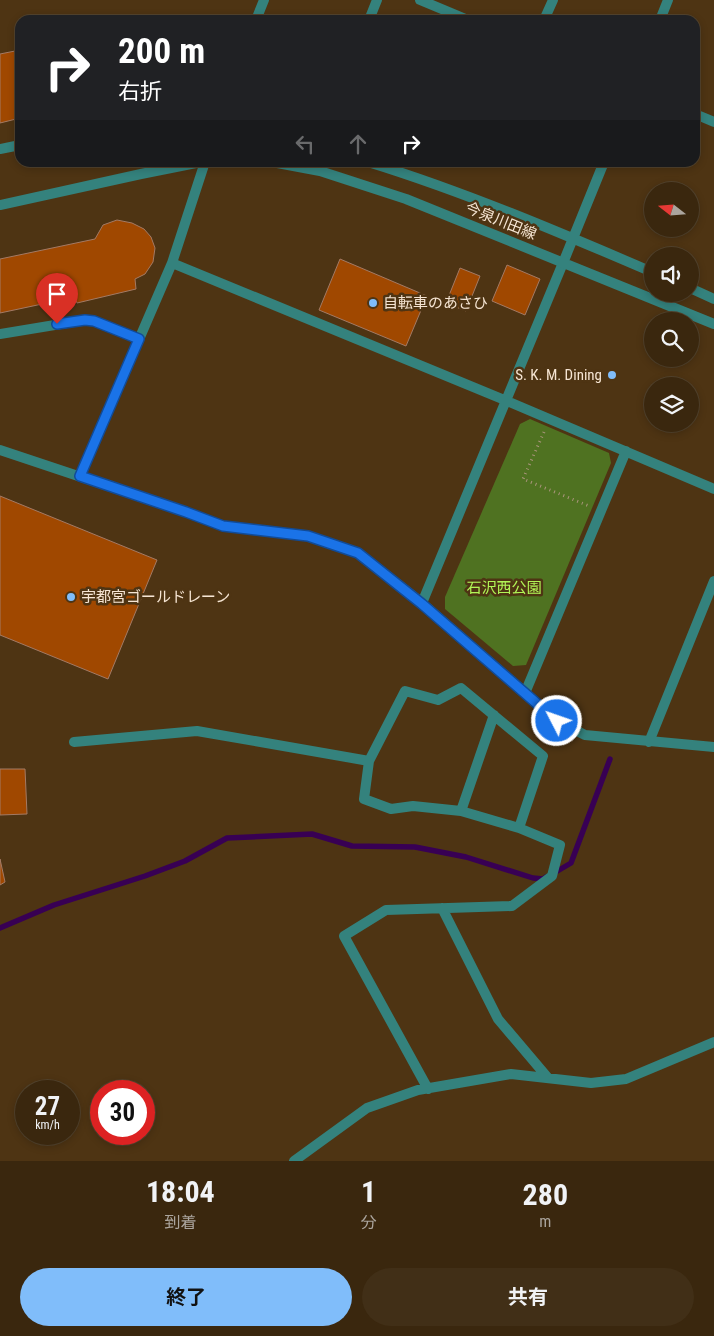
<!DOCTYPE html>
<html lang="ja">
<meta charset="utf-8">
<style>
body{margin:0;font-family:"Roboto Condensed","Noto Sans JP",sans-serif;background:#412f17;color:#f1f3f6;height:100vh;display:flex;flex-direction:column;font-size:19px;white-space:nowrap}
*{box-sizing:border-box;margin:0}
p{font-size:16px;color:#aba59e}
.icon{flex:none;width:28px;height:28px;fill:none;stroke:currentColor;stroke-width:2;stroke-linecap:round;stroke-linejoin:round}
.map{position:relative;height:1161px;overflow:hidden}
.sheet{display:flex;flex-direction:column;background:#3a270e;flex:1}
.sheet>*{flex:none}
.guide{position:absolute;left:15px;top:15px;width:685px;height:152px;border-radius:15px;box-shadow:0 2px 8px #0003,0 0 0 1px #54442e;background:#202124;color:#fff;overflow:hidden}
.needle{width:32px;rotate:287deg}
.fabs{position:absolute;left:644px;top:182px;display:grid;gap:10px}
.fabs a{display:grid;place-items:center;width:55px;height:55px;border-radius:50%;background:#3a270e;box-shadow:0 2px 8px #0003,0 0 0 1px #54442e;font-size:25px}
.speed{position:absolute;left:15px;top:1080px;display:flex;gap:10px;font-size:25px;font-weight:700;text-align:center}
.speed>*{display:grid;place-content:center;width:65px;height:65px;border-radius:50%;background:#3a270e;box-shadow:0 2px 8px #0003,0 0 0 1px #54442e;line-height:1}
.speed small{font-size:12px;font-weight:400}
.speed .limit{border:8px solid #d22;background:#fff;color:#111}
.pin{position:absolute;display:grid;place-items:center;width:42px;height:42px;color:#fff;margin:-51px -21px;border-radius:50% 50% 50% 0;rotate:-45deg;box-shadow:0 0 5px #0007}
.pin .icon{rotate:45deg}
.me{position:absolute;width:55px;margin:-28px;rotate:311deg;stroke-linejoin:round;filter:drop-shadow(0 0 4px #0008)}
.turn{display:flex;align-items:center;gap:18px;height:105px;padding:0 20px;font-size:22px}
.turn .icon{width:65px;height:65px;stroke-width:2.5}
.turn b{display:block;font-size:35px;line-height:42px}
.lanes{display:flex;align-items:center;height:48px;padding:0 20px;background:#0003;justify-content:center;gap:25px;direction:ltr}
.lanes .off{opacity:.35}
.eta{display:flex;justify-content:space-evenly;align-items:center;height:85px;text-align:center}
.eta b{font-size:30px;font-weight:700;line-height:35px}
.primary-button{display:flex;gap:10px;margin-top:auto;padding:10px 20px}
.primary-button a{flex:1;height:58px;border-radius:30px;background:#80bdfa;color:#111;font-size:20px;font-weight:700;line-height:58px;text-align:center}
.primary-button a+a{background:#412f17;color:#f1f3f6}
.map>svg:first-child{display:block}
.green{fill:#4f7221}
.lines{fill:none;stroke-linecap:round;stroke-linejoin:round}
.stream{stroke:#380054;stroke-width:5.5}
.building{fill:#a04800;stroke:#a37a64}
.path{stroke:#aa957c;stroke-width:3;stroke-dasharray:1 4;stroke-linecap:butt}
.minor{stroke:#34827d;stroke-width:10}
.tertiary{stroke:#34827d;stroke-width:10}
.route-casing{stroke:#114b97;stroke-width:12}
.route{stroke:#1a73e8;stroke-width:9}
.poi-dot{fill:#80bdfa;stroke:#4e3413;stroke-width:2}
.labels{text-anchor:middle;dominant-baseline:central;stroke-width:5;stroke-linejoin:round;paint-order:stroke}
.street-label{font-size:15px;fill:#f6e5d3;stroke:#4e3413}
.poi-label{font-size:15px;fill:#f6e5d3;stroke:#4e3413;text-anchor:start}
.park-label{font-size:15px;fill:#b1f556;stroke:#4e3413}
</style>
<div class="map">
<svg width="714" height="1161" viewBox="0 0 714 1161">
<rect width="100%" height="100%" fill="#4e3413"/>
<!-- green -->
<path class="green" d="M530,419L609,453L611,463L526,665L513,666L445,609V597L520,424Z"/>
<g class="lines">
<!-- stream -->
<path class="stream" d="M554,873L571,863L610,759
M0,928L54,905L145,876L185,861L227,838L312,834L352,846L415,847L466,857L533,878L543,879L546,877"/>
</g>
<!-- building -->
<path class="building" d="M15,51L20,76V118L0,123V54Z
M117,220L132,223L144,229L151,237L155,248L153,262L145,274L135,279L136,289L77,303L75,297L0,313V259L95,239L103,225Z
M340,259L427,296L406,346L319,310Z
M507,265L540,279L525,315L492,301Z
M460,268L480,276L466,311L446,303Z
M0,496L157,560L108,679L0,635Z
M0,769H25L27,814L0,815Z
M0,859L5,882L0,885Z"/>
<g class="lines">
<!-- path -->
<path class="path" d="M544,432L523,479L589,506"/>
<!-- minor -->
<path class="minor" d="M420,0L468,20
M256,20L264,0
M369,20L377,0
M544,20L553,0
M695,114L714,122
M172,263L507,401L714,489
M0,334L85,320L94,321L139,339
M0,450L186,512L223,526L308,536L358,553L422,603L557,721L585,735L714,747
M80,476L172,263L205,162
M422,603L563,263
M525,693L626,451
M74,742L197,731L369,761L405,691L438,700L461,688L543,756L519,828L461,811L413,806L391,809L364,799L369,761
M649,742L714,581
M461,811L494,715
M442,908L498,1019L548,1078
M428,1089L344,936L386,910L512,906L552,876L560,845L519,828
M294,1161L367,1108L418,1090L511,1074L591,1083L626,1079L714,1042"/>
<!-- tertiary -->
<path class="tertiary" d="M660,20L668,0
M0,149L20,145
M272,162L320,171L406,199L714,324
M368,162C465,192 559,232 652,272
M0,205L141,174L201,162
M563,263L604,162
M690,288L714,299"/>
</g>
<g class="lines">
<!-- route casing -->
<g class="route-casing">
<path id="route" d="M57,324L85,320L94,321L139,339L80,476L186,512L223,526L308,536L358,553L422,604L557,721"/>
</g>
<!-- route -->
<use href="#route" class="route"/>
</g>
<!-- markers -->
<g class="poi-dot">
<circle cx="373" cy="303" r="5"/>
<circle cx="612" cy="375" r="5"/>
<circle cx="71" cy="597" r="5"/>
</g>
<g class="labels">
<!-- street labels -->
<g class="street-label">
<text transform="translate(501 221) rotate(22)">今泉川田線</text>
</g>
<!-- poi labels -->
<g class="poi-label">
<text x="383" y="303">自転車のあさひ</text>
<text x="602" y="375" text-anchor="end">S. K. M. Dining</text>
<text x="81" y="597">宇都宮ゴールドレーン</text>
</g>
<!-- park labels -->
<g class="park-label">
<text x="504" y="588">石沢西公園</text>
</g>
</g>
</svg>
<div class="fabs">
<a><svg class="needle" viewBox="-14 -14 28 28"><path d="M0-13l5 13h-10z" fill="#e53935"/><path d="M0 13l5-13h-10z" fill="#aba59e"/></svg></a>
<a><svg class="icon" aria-label="sound" viewBox="0 0 24 24"><path d="M4 9h4l5-4v14l-5-4H4zM17 9q2 3 0 6"/></svg></a>
<a><svg class="icon" aria-label="search" viewBox="0 0 24 24"><circle cx="10" cy="10" r="6"/><path d="M15 15l6 6"/></svg></a>
<a><svg class="icon" aria-label="layers" viewBox="0 0 24 24"><path d="M12 4l9 5-9 5-9-5zM3 14l9 5 9-5"/></svg></a>
</div>
<div class="speed"><div>27<small>km/h</small></div><div class="limit">30</div></div>
<div class="pin" style="left:57px;top:324px;background:#d93025"><svg class="icon" aria-label="arrive" viewBox="0 0 24 24"><path d="M6 21V4h12l-3 4 3 4H6"/></svg></div>
<svg class="me" style="left:557px;top:721px" viewBox="-20 -20 40 40"><circle r="17" fill="#1a73e8" stroke="#fff" stroke-width="3"/><path d="M0-11L8 9 0 5-8 9z" fill="#fff"/></svg>
<div class="guide">
<div class="turn"><svg class="icon" aria-label="right" viewBox="0 0 24 24"><path d="M7 20v-9h11M14 6l5 5-5 5"/></svg><div><b>200 m</b>右折</div></div>
<div class="lanes"><svg class="icon off" aria-label="left" viewBox="0 0 24 24"><path d="M17 20v-9H6M10 6l-5 5 5 5"/></svg><svg class="icon off" aria-label="ahead" viewBox="0 0 24 24"><path d="M12 20V5M6 11l6-6 6 6"/></svg><svg class="icon" aria-label="right" viewBox="0 0 24 24"><path d="M7 20v-9h11M14 6l5 5-5 5"/></svg></div>
</div>
</div>
<section class="sheet">
<div class="eta">
<div><b>18:04</b><p>到着</p></div>
<div><b>1</b><p>分</p></div>
<div><b>280</b><p>m</p></div>
</div>
<div class="primary-button"><a>終了</a><a>共有</a></div>
</section>
